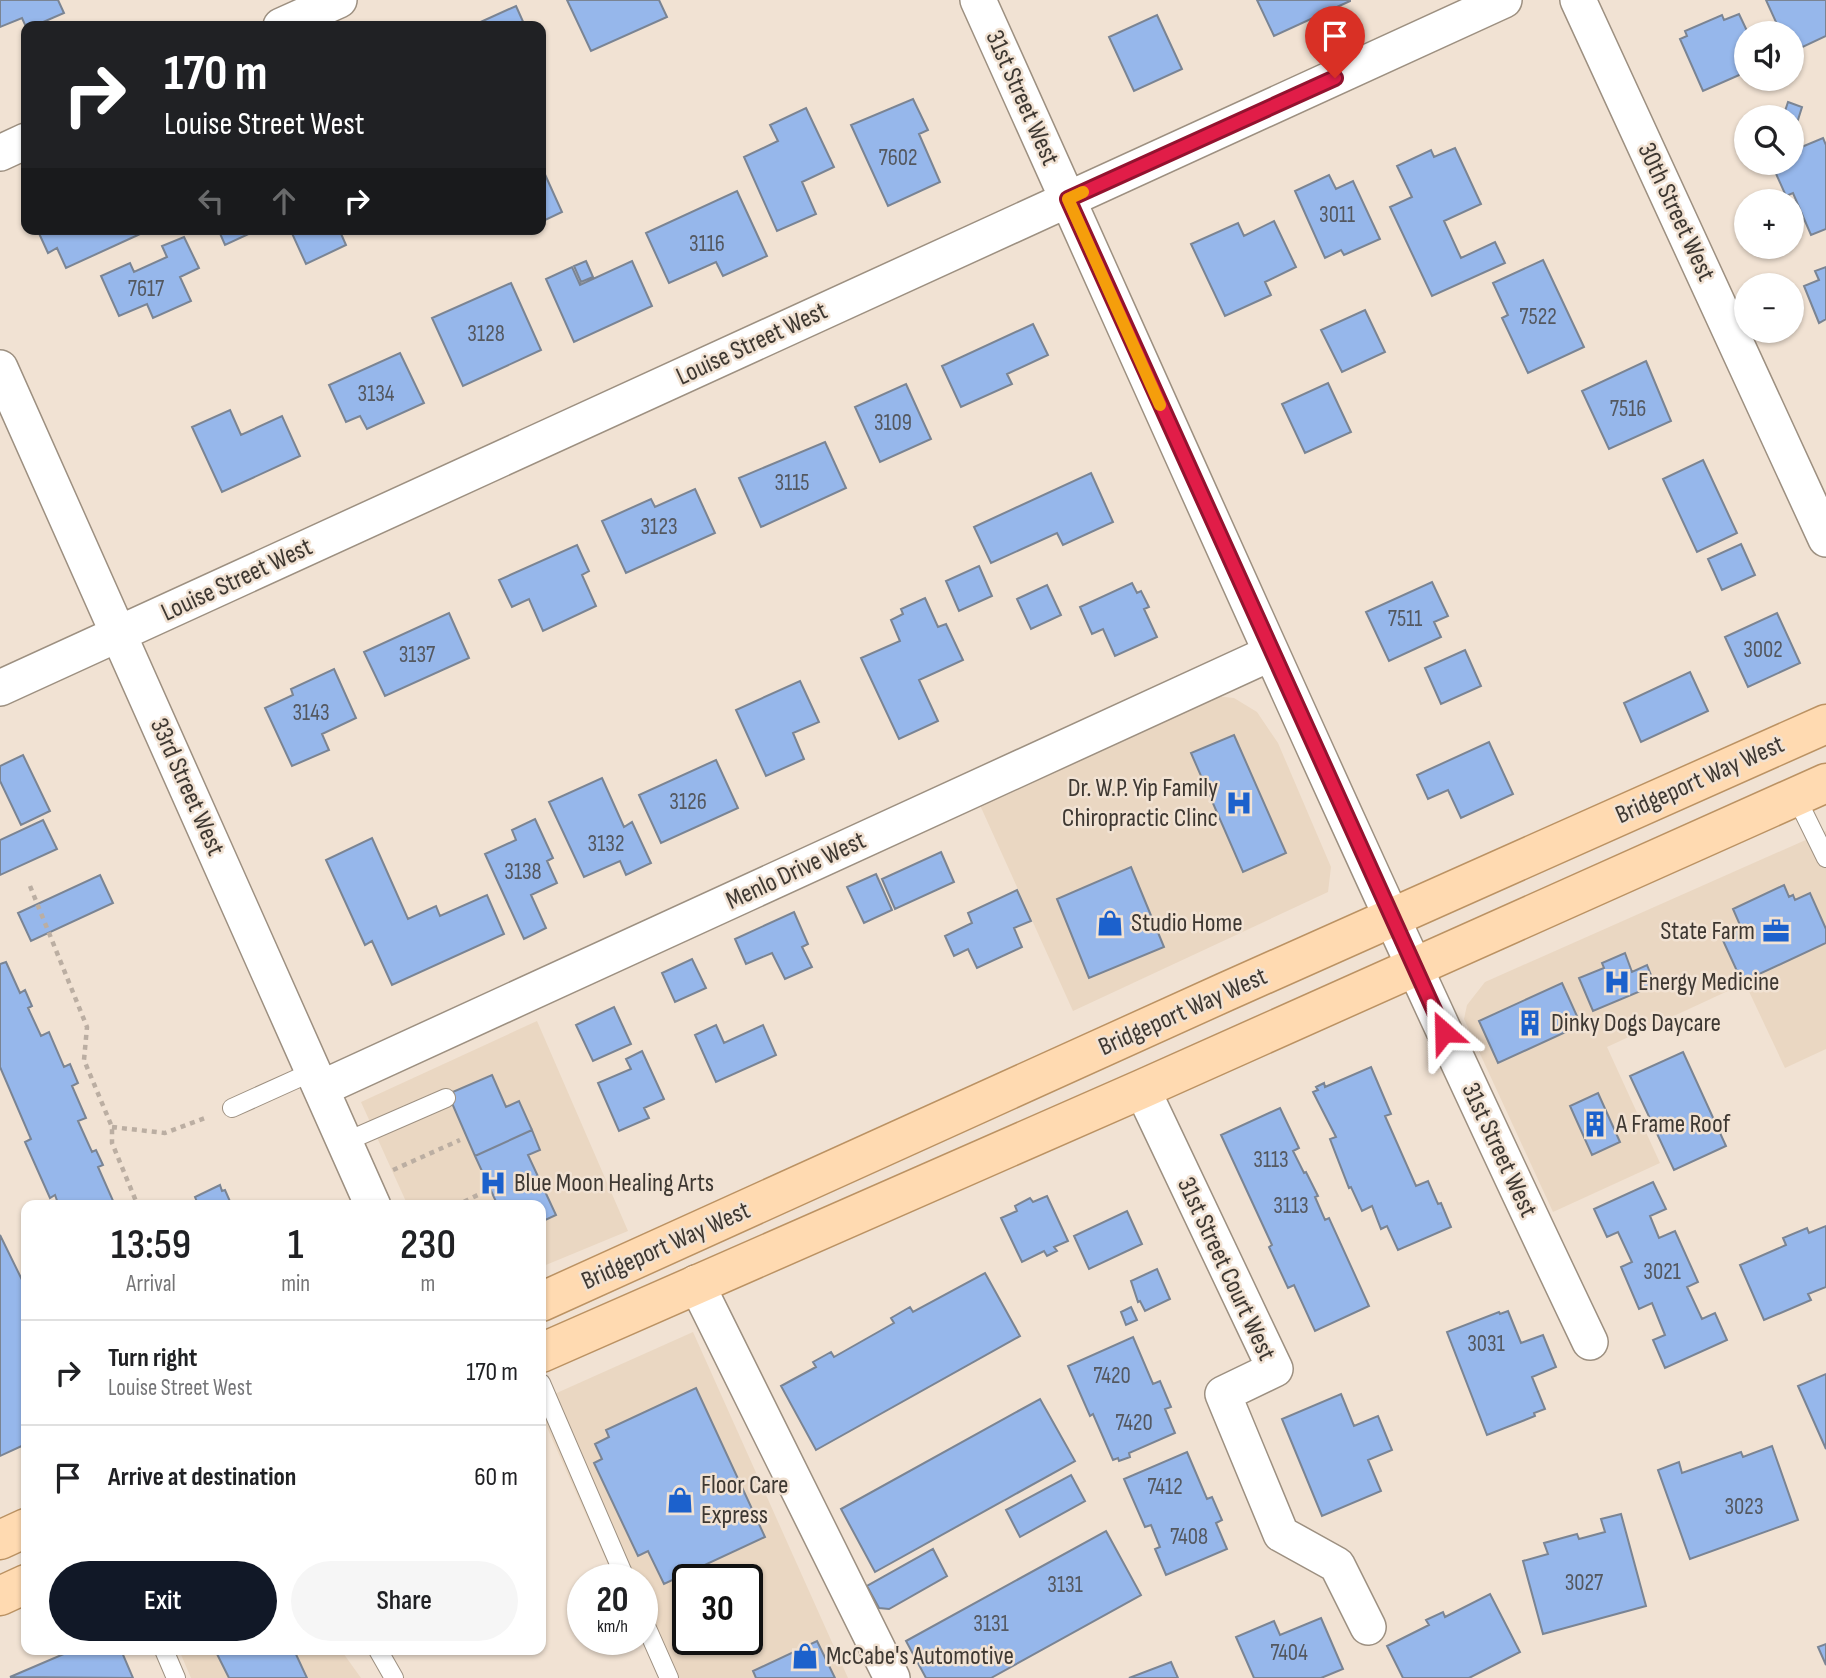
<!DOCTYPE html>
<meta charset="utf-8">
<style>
body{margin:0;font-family:"Sofia Sans Condensed",sans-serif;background:#f6f6f6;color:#202124;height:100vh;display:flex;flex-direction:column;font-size:26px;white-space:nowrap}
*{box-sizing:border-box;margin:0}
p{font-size:23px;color:#757577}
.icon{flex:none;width:38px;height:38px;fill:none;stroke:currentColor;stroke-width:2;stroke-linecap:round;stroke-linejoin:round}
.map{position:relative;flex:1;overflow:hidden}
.details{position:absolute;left:21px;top:1200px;width:525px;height:455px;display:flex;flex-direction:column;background:#fff;border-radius:14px;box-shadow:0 2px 5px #0004}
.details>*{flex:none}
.guide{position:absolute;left:21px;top:21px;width:525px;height:214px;border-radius:14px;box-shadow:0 2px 5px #0004;background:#202124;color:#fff;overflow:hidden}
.controls{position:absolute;left:1734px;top:21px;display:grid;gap:14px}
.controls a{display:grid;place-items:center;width:70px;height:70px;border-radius:50%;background:#fff;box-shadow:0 2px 5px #0004;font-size:35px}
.speed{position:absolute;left:567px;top:1564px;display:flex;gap:14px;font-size:35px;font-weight:700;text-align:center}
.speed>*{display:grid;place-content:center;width:91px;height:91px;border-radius:50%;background:#fff;box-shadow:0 2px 5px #0004;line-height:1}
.speed small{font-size:18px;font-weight:400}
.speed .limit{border:4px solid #111;border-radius:10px;background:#fff;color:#111}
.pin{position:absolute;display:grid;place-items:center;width:60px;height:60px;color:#fff;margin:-72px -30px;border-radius:50% 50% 50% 0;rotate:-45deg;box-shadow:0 0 7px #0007}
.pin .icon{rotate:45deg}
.me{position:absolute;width:77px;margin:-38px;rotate:335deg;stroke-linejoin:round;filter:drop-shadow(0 0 5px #0008)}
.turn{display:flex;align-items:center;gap:24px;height:147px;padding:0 28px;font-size:32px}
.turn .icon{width:91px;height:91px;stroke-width:2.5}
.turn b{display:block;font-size:49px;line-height:60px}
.lanes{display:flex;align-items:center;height:66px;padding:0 28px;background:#0003;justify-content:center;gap:35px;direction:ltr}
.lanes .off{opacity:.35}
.eta{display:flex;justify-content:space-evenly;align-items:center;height:119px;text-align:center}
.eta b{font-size:42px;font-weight:600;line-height:49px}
.cta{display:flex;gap:14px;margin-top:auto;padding:14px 28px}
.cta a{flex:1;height:80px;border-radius:42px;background:#111827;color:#fff;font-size:28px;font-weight:600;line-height:80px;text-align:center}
.cta a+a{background:#f6f6f6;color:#202124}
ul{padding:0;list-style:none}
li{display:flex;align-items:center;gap:21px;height:105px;padding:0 28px;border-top:2px solid #e0e0e0}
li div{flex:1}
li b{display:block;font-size:26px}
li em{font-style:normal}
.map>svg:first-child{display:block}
.built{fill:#ead7c2;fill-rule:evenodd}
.building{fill:#96b7eb;stroke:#7a8493;stroke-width:2}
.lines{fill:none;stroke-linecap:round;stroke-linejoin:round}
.service-casing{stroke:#9d9081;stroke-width:20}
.minor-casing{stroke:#9d9081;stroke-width:38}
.primary-casing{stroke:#bb9263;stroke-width:41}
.path{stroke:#bbaea2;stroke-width:4.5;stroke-dasharray:5 5;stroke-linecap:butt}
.service{stroke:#fff;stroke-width:18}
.minor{stroke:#fff;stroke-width:35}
.primary{stroke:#ffdab1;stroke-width:38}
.route-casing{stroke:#92132f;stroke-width:18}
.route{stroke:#e11d48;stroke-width:12}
.slow{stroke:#f59e0b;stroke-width:12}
.labels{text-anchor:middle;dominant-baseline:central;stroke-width:5;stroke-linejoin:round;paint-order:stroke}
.number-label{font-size:23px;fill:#545860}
.street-label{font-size:26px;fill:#3e3832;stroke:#f1e2d3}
.poi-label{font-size:26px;fill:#3e3832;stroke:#f1e2d3;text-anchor:start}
</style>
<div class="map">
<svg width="1826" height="1678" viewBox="0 0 1826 1678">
<rect width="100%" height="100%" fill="#f1e2d3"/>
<!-- built -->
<path class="built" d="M1215,696L1234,698L1257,712L1278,743L1331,867L1328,892L1073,1011L979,803Z
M1826,831V1049L1785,1068L1745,983L1607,1047L1660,1163L1553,1212L1464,1019L1467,1005L1485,982Z
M537,1021L628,1231L541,1267V1206H408L361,1102Z
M693,1332L848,1678H659L642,1640V1580H615L541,1414V1400ZM688,1580H747V1640H688Z
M179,1650H341L361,1678H191Z"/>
<!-- building -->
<path class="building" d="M0,0H58L64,13L34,26L26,27L22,18L0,27Z
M567,0H659L667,17L591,51Z
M1257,0H1350V1L1274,36Z
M1766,0H1826V36L1792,52V33H1781Z
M516,6L525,26H474V25Z
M1739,14L1748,33L1746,72L1703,91L1680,39L1687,36L1685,31L1722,15L1724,20Z
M1157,15L1182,69L1134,91L1109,37Z
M913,99L928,130L919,134L940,182L888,206L851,125Z
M1788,102L1802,107L1797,123L1792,121V117H1783Z
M806,108L834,167L802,182L816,214L777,231L744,157L778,141L770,125Z
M1823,138L1826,145V229L1811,235L1793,193L1786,196L1773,167L1778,165L1777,163H1792V151Z
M1455,148L1481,204L1444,221L1461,258L1495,242L1505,263L1432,296L1390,207L1412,197L1397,166L1431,150L1434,157Z
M543,170L562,212L541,222V171Z
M1329,175L1336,189L1353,181L1380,239L1344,255L1341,250L1325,258L1295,191Z
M737,191L767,256L723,276L716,262L669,283L646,233Z
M1274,221L1296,267L1265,282L1271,295L1225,316L1191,244L1238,223L1244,236Z
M37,229H151L66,268L57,248L48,253Z
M218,229H252L253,232L225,245Z
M290,229H339L346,245L306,264Z
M184,237L199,268L180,277L191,301L153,318L147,304L119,316L101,276L130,263L134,272L167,257L162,246Z
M1543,260L1584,347L1528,373L1502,318L1508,315L1493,283Z
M586,261L593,277L581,282L574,266Z
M632,261L652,306L574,342L546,279L572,267L580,285Z
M1826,267V319L1819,323L1804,286L1819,280L1815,271Z
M511,283L541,350L463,386L432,318Z
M1365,310L1385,352L1342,372L1321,330Z
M1033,324L1048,355L1007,374L1012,384L961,407L942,366Z
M400,353L424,403L367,429L360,416L346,422L329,385Z
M1646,361L1671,421L1609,449L1582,391Z
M1328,383L1351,432L1305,453L1282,404Z
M906,384L931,439L880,462L855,407Z
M230,410L241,435L282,416L300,456L222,492L192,427Z
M825,442L846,488L761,527L739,478Z
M1703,460L1737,533L1697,552L1663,479Z
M1091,473L1113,522L1063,545L1057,533L991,563L974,527Z
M695,489L715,533L626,573L602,521L651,499L655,507Z
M1741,544L1755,575L1722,590L1708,559Z
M577,545L589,571L582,575L596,606L543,631L529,599L512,607L499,580Z
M979,566L992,596L959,611L946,581Z
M1432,582L1448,616L1434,622L1441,637L1389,661L1366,612Z
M1132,583L1137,593L1141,591L1149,607L1144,609L1157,637L1115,656L1103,629L1092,634L1080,607Z
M1047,585L1061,615L1031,629L1017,599Z
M925,598L938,627L946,624L963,660L919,680L938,721L899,739L861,658L900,641L891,620L903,614L901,609Z
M449,613L469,658L385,696L364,652Z
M1777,613L1800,663L1748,687L1725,637Z
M1465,650L1481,686L1441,704L1425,668Z
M334,669L356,718L322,734L329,750L292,766L265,708L293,695L291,689Z
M1690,672L1708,711L1641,742L1624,703Z
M800,681L819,722L793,733L804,759L766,776L736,710Z
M1234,735L1286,853L1243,872L1191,753Z
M1489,742L1513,794L1461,818L1448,790L1428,799L1417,775Z
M23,755L50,811L21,825L0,781V766Z
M716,760L738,808L661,843L639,795Z
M602,778L624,827L632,822L651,863L626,875L620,861L584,877L549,802Z
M535,819L553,858L547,861L557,883L531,895L546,928L524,939L485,854L516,840L512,830Z
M43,820L57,849L0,875V840Z
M372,838L408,919L436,906L440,916L487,895L504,934L392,985L372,941L365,945L326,860Z
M941,852L954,882L895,909L882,879Z
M1131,867L1164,947L1089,978L1057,899Z
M876,874L892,910L864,923L847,887Z
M100,875L113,903L31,941L18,913Z
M1784,885L1789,897L1793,895L1795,900L1810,893L1826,929V943L1742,982L1720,934L1740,925L1733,909Z
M1017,890L1031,921L1014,928L1022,947L977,968L968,949L954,956L945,936L972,923L968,913Z
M794,912L808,944L802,947L812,967L785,979L772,953L746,964L735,939Z
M1625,953L1632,972L1647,965L1655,985L1593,1011L1579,978L1604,968L1602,963Z
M692,959L706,988L675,1002L662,973Z
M6,962L20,993L25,990L32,1006L28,1008L41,1036L49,1032L64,1067L70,1064L78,1083L72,1086L86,1118L78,1121L92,1152L96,1150L103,1165L98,1167L114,1203L108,1206H59L55,1195L50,1198L25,1142L31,1139L0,1067V964Z
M1562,983L1581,1025L1498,1063L1479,1021Z
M614,1007L631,1044L593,1061L576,1025Z
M716,1025L724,1043L763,1025L776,1055L716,1082L695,1035Z
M642,1051L664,1099L644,1108L649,1118L619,1131L598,1083L631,1069L626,1059Z
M1683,1052L1726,1146L1674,1170L1630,1076Z
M1371,1067L1391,1114L1385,1116L1416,1186L1428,1181L1438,1204L1441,1203L1451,1227L1398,1250L1387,1226L1381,1229L1372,1206L1362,1211L1351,1187L1349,1188L1330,1139L1336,1137L1313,1092L1318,1090L1316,1087L1324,1083L1325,1087Z
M492,1075L506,1107L519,1101L532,1130L475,1156L448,1094Z
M1598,1093L1620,1142L1592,1155L1570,1106Z
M1280,1108L1299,1148L1293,1151L1304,1173L1306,1172L1318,1196L1315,1197L1325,1220L1329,1218L1369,1306L1315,1331L1294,1285L1288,1288L1269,1247L1272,1245L1221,1135Z
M532,1130L540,1150L528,1155L556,1215L541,1222V1206H498L475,1156Z
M1653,1182L1666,1209L1650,1216L1659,1238L1675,1231L1698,1282L1687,1287L1702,1319L1715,1313L1727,1340L1665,1368L1653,1340L1665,1335L1652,1303L1639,1309L1621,1267L1632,1262L1618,1232L1607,1237L1594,1209Z
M220,1185L222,1191L225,1190L232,1206H190L197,1202L195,1197Z
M1047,1196L1068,1241L1054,1247L1057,1251L1047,1256L1044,1251L1022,1262L1001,1218L1017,1211L1015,1206L1030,1198L1033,1202Z
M1127,1211L1142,1244L1089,1269L1074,1236Z
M1826,1226V1287L1808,1294L1811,1300L1764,1320L1740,1265L1786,1245L1783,1238L1807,1228L1809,1233Z
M0,1235L26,1288V1444L0,1456Z
M1157,1269L1170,1299L1145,1311L1140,1301L1138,1302L1131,1281Z
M985,1273L1020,1336L816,1450L781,1386L816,1367L813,1362L831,1352L834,1357L894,1323L891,1318L910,1307L913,1312Z
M1131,1307L1137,1320L1126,1325L1121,1312Z
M1508,1311L1521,1343L1543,1335L1556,1367L1532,1377L1545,1409L1534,1413L1535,1416L1487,1435L1447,1332L1499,1312L1500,1314Z
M1133,1337L1153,1384L1160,1381L1171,1407L1165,1409L1175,1433L1129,1453L1130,1457L1119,1461L1118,1458L1113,1460L1093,1414L1090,1416L1068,1366Z
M1826,1374V1449L1798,1386Z
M696,1388L765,1537L664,1584L648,1551L638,1556L594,1463L602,1459L595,1444L609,1437L606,1430Z
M1341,1394L1354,1426L1378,1416L1392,1450L1368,1460L1381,1491L1322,1516L1282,1419Z
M1040,1399L1075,1461L875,1572L841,1509Z
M1772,1446L1798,1520L1690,1559L1658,1470L1679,1462L1682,1473L1741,1452L1743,1457Z
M1187,1452L1207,1499L1212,1497L1222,1520L1216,1523L1227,1549L1166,1575L1155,1549L1160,1547L1151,1525L1145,1527L1124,1479Z
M1071,1475L1085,1501L1020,1537L1006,1510Z
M1621,1514L1646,1606L1543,1634L1523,1561L1548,1554L1544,1543L1577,1534L1579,1539L1605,1532L1601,1519Z
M1106,1531L1141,1595L991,1678H926L906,1641Z
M933,1549L947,1576L889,1609L879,1608L867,1586Z
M1490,1594L1520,1652L1469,1678H1403L1387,1646L1429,1625L1426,1620L1443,1612L1445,1617Z
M1321,1618L1343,1669L1321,1678H1254L1236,1637L1274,1621L1280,1635Z
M817,1641L835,1678H756L753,1671Z
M1826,1644V1665L1818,1647Z
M73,1650H121L133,1678L10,1677Z
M215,1650H294L307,1678H229Z
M1171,1662L1178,1678H1129Z"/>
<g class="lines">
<!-- service casing -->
<g class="service-casing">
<path id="service" d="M1796,797L1826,858
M232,1108L314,1071
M345,1142L446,1098
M541,1383L626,1580
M642,1617L669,1678
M164,1650L176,1678
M378,1650L394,1678"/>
</g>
<!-- minor casing -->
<g class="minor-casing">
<path id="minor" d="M978,0C1180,448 1378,898 1590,1342
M1578,0L1826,539
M281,26L339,0
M0,153L26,141
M0,368L373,1206
M0,688L1504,0
M322,1088L1271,653
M1142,1089L1275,1369L1223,1394L1281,1534L1337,1565L1368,1627
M696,1283L892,1678"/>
</g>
<!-- primary casing -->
<g class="primary-casing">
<path id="primary" d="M541,1302L1225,992L1826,724
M541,1353L1142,1089L1826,783
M0,1540L26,1528
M0,1596L26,1584"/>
</g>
<!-- path -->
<path class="path" d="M30,886L87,1027L84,1060L112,1127V1143L138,1206
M112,1127L165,1133L208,1117
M393,1170L460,1140
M455,1206L484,1192"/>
<!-- service -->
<use href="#service" class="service"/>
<!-- minor -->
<use href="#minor" class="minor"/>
<!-- primary -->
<use href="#primary" class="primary"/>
</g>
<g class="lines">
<!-- route casing -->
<g class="route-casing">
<path id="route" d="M1335,78L1068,199L1444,1032"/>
</g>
<!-- route -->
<use href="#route" class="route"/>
<!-- slow -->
<path class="slow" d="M1083,192L1068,199L1160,405"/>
</g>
<!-- icons -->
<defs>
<g id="hospital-bare" transform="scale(2.1)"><path d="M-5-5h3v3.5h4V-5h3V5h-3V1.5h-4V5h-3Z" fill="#1c61cc" stroke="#f1e2d3" stroke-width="2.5" paint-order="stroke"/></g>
<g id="shop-bare" transform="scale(2.1)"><path d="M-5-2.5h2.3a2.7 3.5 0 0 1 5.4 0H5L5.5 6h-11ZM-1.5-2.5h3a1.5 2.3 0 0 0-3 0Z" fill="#1c61cc" stroke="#f1e2d3" stroke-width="2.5" paint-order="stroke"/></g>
<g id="office-bare" transform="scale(2.1)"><path d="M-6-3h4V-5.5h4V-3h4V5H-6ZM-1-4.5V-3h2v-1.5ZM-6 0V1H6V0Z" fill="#1c61cc" stroke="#f1e2d3" stroke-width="2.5" paint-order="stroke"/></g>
<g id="building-bare" transform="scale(2.1)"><path d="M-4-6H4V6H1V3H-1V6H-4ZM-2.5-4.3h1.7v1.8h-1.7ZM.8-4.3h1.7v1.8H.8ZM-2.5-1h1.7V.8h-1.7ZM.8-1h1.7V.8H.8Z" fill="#1c61cc" stroke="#f1e2d3" stroke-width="2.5" paint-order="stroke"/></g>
</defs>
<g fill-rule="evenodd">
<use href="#hospital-bare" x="1239" y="803"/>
<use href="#shop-bare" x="1110" y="923"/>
<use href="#office-bare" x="1776" y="931"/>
<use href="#hospital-bare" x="1617" y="982"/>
<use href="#building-bare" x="1530" y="1023"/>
<use href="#building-bare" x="1595" y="1124"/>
<use href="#hospital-bare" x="493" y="1183"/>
<use href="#shop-bare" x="680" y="1500"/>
<use href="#shop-bare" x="805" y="1656"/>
</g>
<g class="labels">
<!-- number labels -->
<g class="number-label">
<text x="898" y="158">7602</text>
<text x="1337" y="215">3011</text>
<text x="707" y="244">3116</text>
<text x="146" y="289">7617</text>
<text x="1538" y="317">7522</text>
<text x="486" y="334">3128</text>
<text x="376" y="394">3134</text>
<text x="1628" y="409">7516</text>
<text x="893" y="423">3109</text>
<text x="792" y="483">3115</text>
<text x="659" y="527">3123</text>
<text x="1405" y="619">7511</text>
<text x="1763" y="650">3002</text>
<text x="417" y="655">3137</text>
<text x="311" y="713">3143</text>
<text x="688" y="802">3126</text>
<text x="606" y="844">3132</text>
<text x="523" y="872">3138</text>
<text x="1271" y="1160">3113</text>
<text x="1291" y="1206">3113</text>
<text x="1662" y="1272">3021</text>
<text x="1486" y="1344">3031</text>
<text x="1112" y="1376">7420</text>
<text x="1134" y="1423">7420</text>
<text x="1165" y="1487">7412</text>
<text x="1744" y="1507">3023</text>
<text x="1189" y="1537">7408</text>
<text x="1584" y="1583">3027</text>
<text x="1065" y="1585">3131</text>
<text x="991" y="1624">3131</text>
<text x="1289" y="1653">7404</text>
</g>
<!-- street labels -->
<g class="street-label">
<text transform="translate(1022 98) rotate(66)">31st Street West</text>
<text transform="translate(1676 212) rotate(65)">30th Street West</text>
<text transform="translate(752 344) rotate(-25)">Louise Street West</text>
<text transform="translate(237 580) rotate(-25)">Louise Street West</text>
<text transform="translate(1700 780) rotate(-24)">Bridgeport Way West</text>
<text transform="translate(187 787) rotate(66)">33rd Street West</text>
<text transform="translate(796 871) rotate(-25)">Menlo Drive West</text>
<text transform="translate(1183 1012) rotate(-24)">Bridgeport Way West</text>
<text transform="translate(1499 1150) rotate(65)">31st Street West</text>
<text transform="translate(666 1246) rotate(-24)">Bridgeport Way West</text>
<text transform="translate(1226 1269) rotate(65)">31st Street Court West</text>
</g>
<!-- poi labels -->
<g class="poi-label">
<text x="1218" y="788" text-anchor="end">Dr. W.P. Yip Family<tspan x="1218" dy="30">Chiropractic Clinc</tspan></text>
<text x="1131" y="923">Studio Home</text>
<text x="1755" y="931" text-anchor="end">State Farm</text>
<text x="1638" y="982">Energy Medicine</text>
<text x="1551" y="1023">Dinky Dogs Daycare</text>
<text x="1616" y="1124">A Frame Roof</text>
<text x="514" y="1183">Blue Moon Healing Arts</text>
<text x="701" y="1485">Floor Care<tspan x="701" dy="30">Express</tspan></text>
<text x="826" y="1656">McCabe's Automotive</text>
</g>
</g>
</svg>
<div class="controls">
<a><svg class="icon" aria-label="sound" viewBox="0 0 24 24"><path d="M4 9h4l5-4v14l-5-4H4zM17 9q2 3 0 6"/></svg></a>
<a><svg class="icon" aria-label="search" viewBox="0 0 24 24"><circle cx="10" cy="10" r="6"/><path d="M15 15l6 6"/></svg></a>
<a>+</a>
<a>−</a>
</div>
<div class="speed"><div>20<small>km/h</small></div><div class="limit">30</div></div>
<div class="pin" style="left:1335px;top:78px;background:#d93025"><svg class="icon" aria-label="arrive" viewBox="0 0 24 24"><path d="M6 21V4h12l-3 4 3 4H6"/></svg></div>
<svg class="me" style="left:1444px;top:1032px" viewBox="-20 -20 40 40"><path d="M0-17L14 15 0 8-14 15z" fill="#e11d48" stroke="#fff" stroke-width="4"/></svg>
<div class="guide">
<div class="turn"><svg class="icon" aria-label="right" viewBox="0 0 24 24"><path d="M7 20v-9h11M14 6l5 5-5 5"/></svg><div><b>170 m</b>Louise Street West</div></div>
<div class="lanes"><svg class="icon off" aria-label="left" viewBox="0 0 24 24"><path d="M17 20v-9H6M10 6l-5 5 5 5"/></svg><svg class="icon off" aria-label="ahead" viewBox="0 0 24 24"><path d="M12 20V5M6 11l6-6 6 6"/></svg><svg class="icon" aria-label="right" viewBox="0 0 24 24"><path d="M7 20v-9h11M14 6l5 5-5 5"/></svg></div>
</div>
<section class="details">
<div class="eta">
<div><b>13:59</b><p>Arrival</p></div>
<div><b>1</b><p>min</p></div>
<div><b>230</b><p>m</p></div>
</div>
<ul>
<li><svg class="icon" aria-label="right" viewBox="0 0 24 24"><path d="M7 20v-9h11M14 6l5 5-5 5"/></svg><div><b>Turn right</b><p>Louise Street West</p></div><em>170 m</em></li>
<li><svg class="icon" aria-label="arrive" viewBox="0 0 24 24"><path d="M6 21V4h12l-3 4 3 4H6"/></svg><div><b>Arrive at destination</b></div><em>60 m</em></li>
</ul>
<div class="cta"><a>Exit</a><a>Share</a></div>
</section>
</div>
